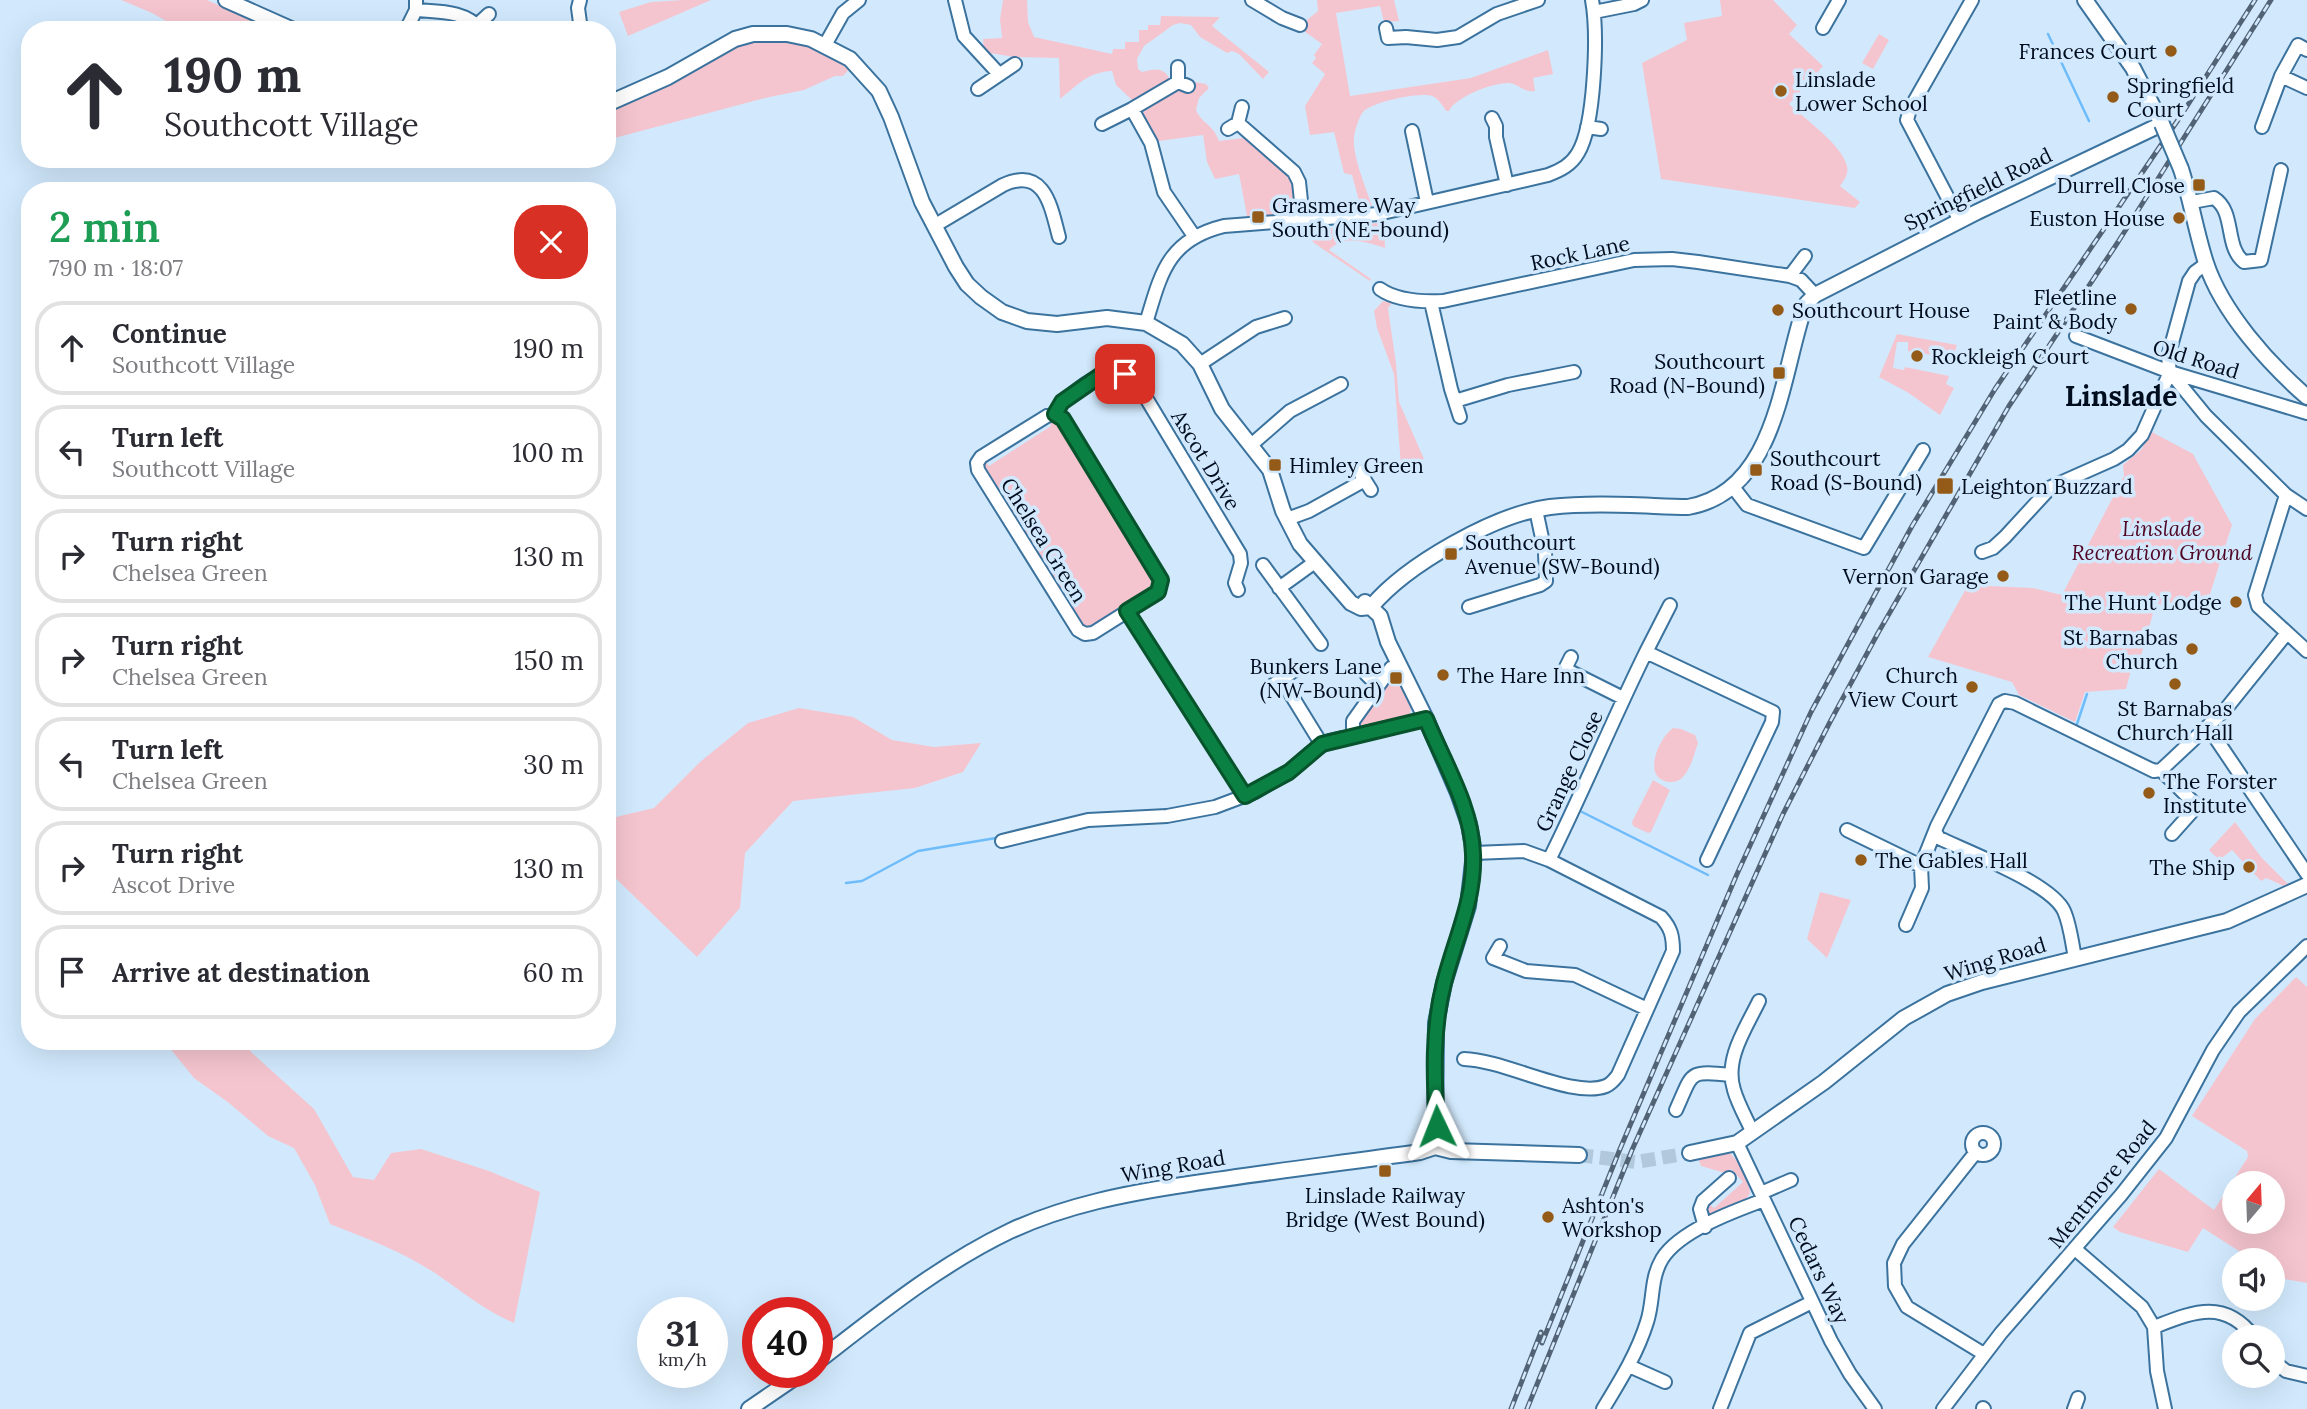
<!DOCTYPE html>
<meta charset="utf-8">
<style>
body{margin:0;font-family:Lora,serif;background:#f7f7f7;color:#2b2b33;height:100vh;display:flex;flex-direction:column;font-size:26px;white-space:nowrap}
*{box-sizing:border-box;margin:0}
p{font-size:23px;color:#7c7c81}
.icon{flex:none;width:38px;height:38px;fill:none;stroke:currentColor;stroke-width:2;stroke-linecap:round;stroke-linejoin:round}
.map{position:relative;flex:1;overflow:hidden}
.drawer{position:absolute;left:21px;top:182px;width:595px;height:868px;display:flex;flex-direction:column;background:#fff;border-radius:28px;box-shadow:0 7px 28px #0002}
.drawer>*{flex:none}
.hud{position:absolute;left:21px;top:21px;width:595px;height:147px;border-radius:28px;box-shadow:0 7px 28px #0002;background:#fff;color:#2b2b33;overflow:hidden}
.needle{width:46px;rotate:19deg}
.buttons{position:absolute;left:2222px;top:1171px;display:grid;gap:14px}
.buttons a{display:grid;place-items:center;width:63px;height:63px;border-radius:50%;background:#fff;box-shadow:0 7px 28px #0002;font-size:35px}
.speed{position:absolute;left:637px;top:1297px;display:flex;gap:14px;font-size:35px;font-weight:700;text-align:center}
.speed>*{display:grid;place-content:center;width:91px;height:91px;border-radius:50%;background:#fff;box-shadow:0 7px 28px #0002;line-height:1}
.speed small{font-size:18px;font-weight:400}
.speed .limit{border:10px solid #d22;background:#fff;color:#111}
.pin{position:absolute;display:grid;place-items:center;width:60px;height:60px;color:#fff;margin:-30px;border-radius:14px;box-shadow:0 4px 10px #0006}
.me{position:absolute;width:77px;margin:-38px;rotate:358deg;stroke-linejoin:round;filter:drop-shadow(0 0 5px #0008)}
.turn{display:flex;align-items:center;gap:24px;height:147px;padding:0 28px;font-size:32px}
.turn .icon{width:91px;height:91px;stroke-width:2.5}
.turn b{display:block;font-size:49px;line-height:60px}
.round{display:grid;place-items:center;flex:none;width:74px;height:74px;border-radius:28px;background:#f7f7f7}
.summary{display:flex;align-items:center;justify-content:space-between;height:119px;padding:0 28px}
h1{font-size:42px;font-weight:600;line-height:52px;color:#1e9e55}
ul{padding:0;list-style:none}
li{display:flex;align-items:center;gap:21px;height:94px;margin:0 14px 10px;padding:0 14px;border:4px solid #e1e1e2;border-radius:28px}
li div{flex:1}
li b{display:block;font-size:26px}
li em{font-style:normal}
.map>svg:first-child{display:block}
.green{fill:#f5c5cf;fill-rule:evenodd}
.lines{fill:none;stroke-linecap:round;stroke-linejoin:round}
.stream{stroke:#6fbcfa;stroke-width:2.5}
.tertiary-tunnel{stroke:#b2c8dc;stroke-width:14;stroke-dasharray:14 7;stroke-linecap:butt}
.minor-casing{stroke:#3b739e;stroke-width:16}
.tertiary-casing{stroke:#3b739e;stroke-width:18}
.minor{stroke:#fff;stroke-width:12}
.tertiary{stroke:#fff;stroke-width:14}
.rail-casing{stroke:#526375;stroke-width:5}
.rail{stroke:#d2e9fd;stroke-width:2.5;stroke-dasharray:8;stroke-linecap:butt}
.tertiary-bridge-casing{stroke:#3b739e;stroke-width:18;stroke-linecap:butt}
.tertiary-bridge{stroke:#fff;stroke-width:14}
.route-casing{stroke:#07532c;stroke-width:18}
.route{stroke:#0b8043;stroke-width:12}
.poi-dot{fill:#945a17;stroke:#d2e9fd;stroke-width:2.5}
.labels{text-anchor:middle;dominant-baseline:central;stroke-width:7;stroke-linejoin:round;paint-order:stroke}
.poi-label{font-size:21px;fill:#000d1e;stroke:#d2e9fd;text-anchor:start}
.street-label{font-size:21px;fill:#000d1e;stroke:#d2e9fd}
.park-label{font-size:21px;font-style:italic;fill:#4f0523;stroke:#d2e9fd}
.district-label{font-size:28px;font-weight:bold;fill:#000d1e;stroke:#d2e9fd}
</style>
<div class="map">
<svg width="2307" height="1409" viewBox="0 0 2307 1409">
<rect width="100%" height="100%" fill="#d2e9fd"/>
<!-- green -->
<path class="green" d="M121,0H207L273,30H182L152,13Z
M684,0H711L628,36L619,12L651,2Z
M1003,0H1027L1028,22L1034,37L1112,54L1113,49H1125V42H1139V30H1148V25H1160L1161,16L1220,17L1212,26L1269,72L1263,79L1239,54L1232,51L1227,53L1200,37L1191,25L1180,23L1173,25L1144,46L1137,59L1138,69L1142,72C1156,68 1164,67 1171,81L1133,101L1116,85L1112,71C1088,72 1079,84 1060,99L1059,58L1014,57L984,52L983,39L1002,38L1000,19Z
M1317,0H1394L1399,21L1384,22L1380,6L1336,13L1350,96L1471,78L1548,50L1553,74L1533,78L1535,91C1524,93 1519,84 1509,83C1494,82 1455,97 1449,111H1446C1443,106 1438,98 1432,96C1419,92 1372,102 1363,112C1359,117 1355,130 1354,137C1352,156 1366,187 1372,206L1361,208L1352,175L1344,173L1334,132L1310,135L1305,106L1325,74L1312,63L1316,58L1314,55L1322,44L1304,31L1307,20L1318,11Z
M1720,0H1773L1797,25L1789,34L1823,66L1789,104C1805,119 1842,145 1847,166C1849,174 1844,180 1840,186L1860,202L1855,208L1661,179L1642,63L1687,40L1684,23L1722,16Z
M1879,34L1889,40L1873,69L1862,63Z
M773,39C808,44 821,50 851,67L843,76H835L804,90L765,98L607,140V111C621,106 636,101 649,95C694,74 719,43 773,39Z
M1194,82L1206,84L1209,88L1199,98L1196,110C1203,125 1213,124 1219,141L1243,138L1288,175L1296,200L1290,215L1247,216L1239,174L1215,179L1207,162L1203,135L1152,142L1141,115L1147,108L1176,89L1189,92Z
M1384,222L1385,248C1365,242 1345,234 1329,250L1371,279L1370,281L1314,243L1302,229L1340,228Z
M1383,301L1392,303L1388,308L1396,364L1399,402L1424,459L1401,466L1394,374L1377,328L1374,311Z
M1897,334L1957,345L1954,354L1958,357V359L1908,351V342H1897L1893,368L1904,370L1905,367L1949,376L1946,384L1954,388L1940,415L1907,392L1879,377Z
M1052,420L1057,423L1156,580V587L1090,629L1082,627L983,466L985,461L989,466L1051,426L1049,421Z
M2150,431L2193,454L2232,525L2210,594L2165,606L2156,603L2141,656L2134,659L2126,689L2085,692L2075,722L2019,695L2012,682L1928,657L1968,585L2033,588L2062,595L2124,476L2123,465L2142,449Z
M1394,672L1411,709L1408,719L1365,730L1359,723L1361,719Z
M799,708L853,717L892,740L934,747L981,743L963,772L915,788L793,801L745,853L740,908L697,957L607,870V828L616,817L654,808L700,762L748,723Z
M1673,728L1681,729L1695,735L1698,743C1694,754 1691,769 1682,778C1675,785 1659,783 1655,772C1651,758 1662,736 1673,728Z
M1653,780L1670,790L1651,832L1648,833L1633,826L1632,822Z
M2235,822L2261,857L2288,884L2284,886L2266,878L2261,881L2232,850L2219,860L2209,850Z
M1820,892L1851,900L1827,958L1807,939Z
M2296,977L2307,987V1283L2273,1277V1260H2253L2203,1228L2188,1252L2120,1232L2113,1227L2159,1169L2214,1210L2248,1157L2247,1151L2192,1116L2255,1019ZM2235,1183H2273V1222H2235Z
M164,1041H247L251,1052L314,1109L353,1177L374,1180L391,1153L421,1149L489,1171L540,1192L514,1323C482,1309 463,1292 435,1273C403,1252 366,1238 330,1224L315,1185L294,1148L268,1136L229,1103L194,1078Z
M1728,1152C1739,1160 1749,1179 1750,1193L1744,1202L1712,1219L1704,1213L1707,1202L1714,1208L1743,1182L1731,1169L1725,1173L1701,1166L1698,1157Z"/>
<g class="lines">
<!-- stream -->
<path class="stream" d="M2048,34L2089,121
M2076,727L2087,694
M1582,812L1708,875
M846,883L862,881L918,851L996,838"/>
<!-- tertiary-tunnel -->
<path class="tertiary-tunnel" d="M1579,1155L1636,1162L1690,1153"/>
<!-- minor casing -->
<g class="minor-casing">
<path id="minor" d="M580,0L578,8L581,30
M955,0L964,36L999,74
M1252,0L1282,18L1300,25
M416,10C440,12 464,10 482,30
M1594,12L1634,4L1642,0
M477,25L489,14
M1386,28L1388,38L1406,37L1437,40L1458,37L1497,14L1538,0
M1823,28L1839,0
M406,30L416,10V0
M825,45L843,13L859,0
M1178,67V82L1188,86
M2281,76L2307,88
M978,89L1015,64
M1132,109L1151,143L1164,192L1194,236
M1492,118L1496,126V137L1507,185
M1238,123L1294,172L1299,182L1303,220
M1102,124L1132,109L1178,82
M1587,127L1601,129
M2262,127L2281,76L2298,45L2307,50
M1228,129L1238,123L1242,107
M1412,131L1427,202
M2192,202L2214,198C2236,212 2224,246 2244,262L2261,260L2281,170
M1960,221L1907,120L1910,109L1972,0
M934,226L1003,185C1045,166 1051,207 1059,237
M1790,276L1805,256
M1380,289C1397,301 1423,302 1443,301L1634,260L1672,259L1698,262L1790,276L1801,280L1815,295
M1431,302L1451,389L1460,417
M1146,323C1161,274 1167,240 1224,226L1378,214L1548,175C1561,170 1571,165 1578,153C1595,125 1598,33 1592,0
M2076,336L2170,372L2307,413
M1200,364L1256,327L1285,318
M2170,372L2206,416L2286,495L2307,509
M1455,401L1508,385L1574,372
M1054,414L1063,419L1161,580L1158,592L1093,633L1085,634L1078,630L978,470L977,463L981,457L1047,416Z
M1054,414C1062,399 1095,373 1113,373C1121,372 1127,375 1134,378L1240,554L1241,563L1235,583L1238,590
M1251,445L1290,411L1341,384
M1359,471L1371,490
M1733,487L1747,505L1864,548L1923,450
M2286,495L2255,595L2258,606L2307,651
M1287,519L1309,511L1365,480
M1982,552L1993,548L2005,537L2051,487L2114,459L2128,450L2142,435L2170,372L2168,357L2189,281L2195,272L2206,264
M1263,565L1321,644
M1279,588L1315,562
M1469,607L1540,585L1546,581L1545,552L1536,510
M1127,611L1245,796
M1646,652L1670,605
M1571,657L1565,669L1623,698
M1366,674L1378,686
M1282,680L1322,745
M1270,687L1298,668
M2208,727L2307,874
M1353,736V721L1391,668
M2161,770L2225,710L2287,633
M2161,770L2197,806L2172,834
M1847,830L1921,866
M1936,833L1939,838C1968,852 2051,883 2064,911C2070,924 2072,943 2075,958
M1002,841L1088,820L1167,816L1215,807L1255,792L1289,772L1309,754L1329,741L1426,719
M1549,860C1583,792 1612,721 1646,652L1773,712L1772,722L1707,860
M1906,925L1922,888L1921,866L1937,826L1999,704L2005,701L2015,703L2154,771L2161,770
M1500,946L1493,958L1526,971L1575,975L1647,1009
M1464,1059C1505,1060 1573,1099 1606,1086C1611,1084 1615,1079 1618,1075L1673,951C1673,936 1671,928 1661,917L1549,860L1524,851L1474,853
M1676,1110C1693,1073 1687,1070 1730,1075
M1752,1131C1746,1118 1738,1104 1734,1090C1724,1059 1746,1028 1759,1001
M1972 1144a11 11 0 1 1 22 0a11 11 0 1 1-22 0Z
M1737,1143L1831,1341L1850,1374L1875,1409
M1976,1152L1903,1244L1894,1263L1895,1286L1907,1307L1984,1354
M1761,1193L1791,1180
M1705,1227L1700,1209L1703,1201L1729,1178
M2075,1249L2142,1307L2154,1327L2157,1371L2165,1409
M2154,1327C2193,1312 2224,1298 2254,1337
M2273,1361L2286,1371L2307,1376
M1629,1366L1665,1382
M1983,1408L1984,1409
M1603,1409C1620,1381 1637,1354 1647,1322C1654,1301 1650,1279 1662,1259C1679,1231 1734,1211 1764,1200
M1720,1409L1750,1333L1812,1302
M1943,1409L2001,1333L2121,1195L2166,1138L2213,1050L2239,1012L2307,946
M2074,1409L2078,1398"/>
</g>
<!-- tertiary casing -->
<g class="tertiary-casing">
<path id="tertiary" d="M226,0L293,30
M607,104L668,77L735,39L753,34H787L811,39L850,59L879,91L891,117L922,202L956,267L967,284L981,297L1002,312L1027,321L1057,324L1107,318L1146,323L1182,344L1200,364L1222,409L1270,470L1283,511L1300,544L1351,603L1361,608L1371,607
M2181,169C2191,200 2196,232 2206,263C2222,312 2269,364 2307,397
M1365,602L1380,616L1388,642L1426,719L1458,793L1469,824L1474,853L1468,906L1444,983L1436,1023L1435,1147
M1371,607C1406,565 1495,514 1550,507C1595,502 1643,506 1688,507C1775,492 1781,379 1803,312L1807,303L1815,295L1977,212L2162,124L2133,68L2085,0
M1690,1153L1737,1143L1824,1082L1904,1018L1947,994L1982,982L2227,921L2307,885
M817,1362C879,1314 939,1265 1010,1231C1066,1205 1128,1193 1189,1184C1266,1172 1343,1163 1420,1152L1435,1147L1451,1151L1579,1155
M749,1409L803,1372"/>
</g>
<!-- minor -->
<use href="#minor" class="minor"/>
<!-- tertiary -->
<use href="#tertiary" class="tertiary"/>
<!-- rail casing -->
<g class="rail-casing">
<path id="rail" d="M1542,1343L1620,1149L1737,874L1811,712L1912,526L1995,389L2180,117L2255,0
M1511,1409L1541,1332
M1527,1409L1632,1150L1783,814L1830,722L1878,633L2009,406L2118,242L2271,0"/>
</g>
<!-- rail -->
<use href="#rail" class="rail"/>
<!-- tertiary-bridge casing -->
<g class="tertiary-bridge-casing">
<path id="tertiary-bridge" d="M2162,124L2181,169"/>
</g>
<!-- tertiary-bridge -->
<use href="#tertiary-bridge" class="tertiary-bridge"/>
</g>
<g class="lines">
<!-- route casing -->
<g class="route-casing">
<path id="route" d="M1125,374L1109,373L1101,375L1062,402L1055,414L1063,419L1161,580L1158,592L1127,611L1245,796L1289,772L1322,744L1426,719C1443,761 1472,807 1473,854C1475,900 1455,939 1444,983C1432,1029 1434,1078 1437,1126"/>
</g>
<!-- route -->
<use href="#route" class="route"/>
</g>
<!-- markers -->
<g class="poi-dot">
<circle cx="2171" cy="51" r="7"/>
<circle cx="1781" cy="91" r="7"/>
<circle cx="2113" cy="97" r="7"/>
<rect x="2192" y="178" width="14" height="14" rx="3.5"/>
<rect x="1251" y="210" width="14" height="14" rx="3.5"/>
<circle cx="2179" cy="218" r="7"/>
<circle cx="2131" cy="309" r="7"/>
<circle cx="1778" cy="310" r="7"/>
<circle cx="1917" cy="356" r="7"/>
<rect x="1772" y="366" width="14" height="14" rx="3.5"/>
<rect x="1268" y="458" width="14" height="14" rx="3.5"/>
<rect x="1749" y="463" width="14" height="14" rx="3.5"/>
<rect x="1936" y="477" width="18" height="18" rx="3.5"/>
<rect x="1444" y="547" width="14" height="14" rx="3.5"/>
<circle cx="2003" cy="576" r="7"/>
<circle cx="2236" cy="602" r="7"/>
<circle cx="2192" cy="649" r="7"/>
<circle cx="1443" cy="675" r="7"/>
<rect x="1389" y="671" width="14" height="14" rx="3.5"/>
<circle cx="2175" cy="684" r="7"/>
<circle cx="1972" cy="687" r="7"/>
<circle cx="2149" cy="793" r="7"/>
<circle cx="1861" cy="860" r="7"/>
<circle cx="2249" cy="867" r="7"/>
<rect x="1378" y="1164" width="14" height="14" rx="3.5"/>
<circle cx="1548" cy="1217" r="7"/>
</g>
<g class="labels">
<!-- poi labels -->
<g class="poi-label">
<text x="2157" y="51" text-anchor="end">Frances Court</text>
<text x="1795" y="79">Linslade<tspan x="1795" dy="24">Lower School</tspan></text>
<text x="2127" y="85">Springfield<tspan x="2127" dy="24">Court</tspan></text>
<text x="2185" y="185" text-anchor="end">Durrell Close</text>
<text x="1272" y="205">Grasmere Way<tspan x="1272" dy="24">South (NE-bound)</tspan></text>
<text x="2165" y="218" text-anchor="end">Euston House</text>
<text x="2117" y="297" text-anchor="end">Fleetline<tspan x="2117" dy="24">Paint &amp; Body</tspan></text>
<text x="1792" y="310">Southcourt House</text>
<text x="1931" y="356">Rockleigh Court</text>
<text x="1765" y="361" text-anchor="end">Southcourt<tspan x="1765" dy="24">Road (N-Bound)</tspan></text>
<text x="1770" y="458">Southcourt<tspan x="1770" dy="24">Road (S-Bound)</tspan></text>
<text x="1289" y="465">Himley Green</text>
<text x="1961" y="486">Leighton Buzzard</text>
<text x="1465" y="542">Southcourt<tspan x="1465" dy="24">Avenue (SW-Bound)</tspan></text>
<text x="1989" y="576" text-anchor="end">Vernon Garage</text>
<text x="2222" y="602" text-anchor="end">The Hunt Lodge</text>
<text x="2178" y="637" text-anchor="end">St Barnabas<tspan x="2178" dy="24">Church</tspan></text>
<text x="1382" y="666" text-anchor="end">Bunkers Lane<tspan x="1382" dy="24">(NW-Bound)</tspan></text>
<text x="1457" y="675">The Hare Inn</text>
<text x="1958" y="675" text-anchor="end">Church<tspan x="1958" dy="24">View Court</tspan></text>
<text x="2175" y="708" text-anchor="middle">St Barnabas<tspan x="2175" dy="24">Church Hall</tspan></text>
<text x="2163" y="781">The Forster<tspan x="2163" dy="24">Institute</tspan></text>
<text x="1875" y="860">The Gables Hall</text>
<text x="2235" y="867" text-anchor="end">The Ship</text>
<text x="1385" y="1195" text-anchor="middle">Linslade Railway<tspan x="1385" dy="24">Bridge (West Bound)</tspan></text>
<text x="1562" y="1205">Ashton's<tspan x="1562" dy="24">Workshop</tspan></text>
</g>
<!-- street labels -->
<g class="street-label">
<text transform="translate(1978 189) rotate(-26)">Springfield Road</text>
<text transform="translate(1580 253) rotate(-12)">Rock Lane</text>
<text transform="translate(2196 359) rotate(17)">Old Road</text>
<text transform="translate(1206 460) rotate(59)">Ascot Drive</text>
<text transform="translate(1044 540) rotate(58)">Chelsea Green</text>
<text transform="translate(1569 771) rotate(-65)">Grange Close</text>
<text transform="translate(1995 959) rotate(-17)">Wing Road</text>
<text transform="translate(1173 1166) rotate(-10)">Wing Road</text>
<text transform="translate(2102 1184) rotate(-51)">Mentmore Road</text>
<text transform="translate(1819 1270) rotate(65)">Cedars Way</text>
</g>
<!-- park labels -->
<g class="park-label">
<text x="2162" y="528">Linslade<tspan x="2162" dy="24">Recreation Ground</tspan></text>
</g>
<!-- district labels -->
<g class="district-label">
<text x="2121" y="396">Linslade</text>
</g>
</g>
</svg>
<div class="buttons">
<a><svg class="needle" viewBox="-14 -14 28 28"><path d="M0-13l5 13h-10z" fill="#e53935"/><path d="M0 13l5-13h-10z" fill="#7c7c81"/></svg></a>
<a><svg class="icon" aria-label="sound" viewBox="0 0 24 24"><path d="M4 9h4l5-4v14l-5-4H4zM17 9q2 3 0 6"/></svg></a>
<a><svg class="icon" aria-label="search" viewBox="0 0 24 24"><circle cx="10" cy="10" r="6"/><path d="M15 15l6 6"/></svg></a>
</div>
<div class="speed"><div>31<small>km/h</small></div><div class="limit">40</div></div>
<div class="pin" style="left:1125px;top:374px;background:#d93025"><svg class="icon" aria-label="arrive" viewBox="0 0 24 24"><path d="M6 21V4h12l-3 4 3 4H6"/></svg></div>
<svg class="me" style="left:1437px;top:1126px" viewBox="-20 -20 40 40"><path d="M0-17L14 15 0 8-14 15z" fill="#0b8043" stroke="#fff" stroke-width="4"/></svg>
<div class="hud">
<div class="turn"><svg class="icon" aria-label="ahead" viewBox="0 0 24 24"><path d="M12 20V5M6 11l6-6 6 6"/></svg><div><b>190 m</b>Southcott Village</div></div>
</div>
<section class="drawer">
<div class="summary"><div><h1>2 min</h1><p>790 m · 18:07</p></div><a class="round" style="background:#d93025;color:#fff"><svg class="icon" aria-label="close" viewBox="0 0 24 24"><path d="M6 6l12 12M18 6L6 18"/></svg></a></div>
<ul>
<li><svg class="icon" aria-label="ahead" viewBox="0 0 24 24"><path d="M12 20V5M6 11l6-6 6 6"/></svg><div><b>Continue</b><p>Southcott Village</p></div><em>190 m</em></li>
<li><svg class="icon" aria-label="left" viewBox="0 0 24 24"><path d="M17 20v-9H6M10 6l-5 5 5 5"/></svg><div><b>Turn left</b><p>Southcott Village</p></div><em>100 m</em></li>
<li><svg class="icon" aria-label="right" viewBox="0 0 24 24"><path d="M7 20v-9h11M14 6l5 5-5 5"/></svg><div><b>Turn right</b><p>Chelsea Green</p></div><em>130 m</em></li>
<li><svg class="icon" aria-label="right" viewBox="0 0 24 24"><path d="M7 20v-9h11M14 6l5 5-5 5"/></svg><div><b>Turn right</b><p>Chelsea Green</p></div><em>150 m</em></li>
<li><svg class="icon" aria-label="left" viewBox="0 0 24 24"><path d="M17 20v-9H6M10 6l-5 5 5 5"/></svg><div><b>Turn left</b><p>Chelsea Green</p></div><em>30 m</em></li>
<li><svg class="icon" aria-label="right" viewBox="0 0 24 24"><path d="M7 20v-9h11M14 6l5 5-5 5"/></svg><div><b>Turn right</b><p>Ascot Drive</p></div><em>130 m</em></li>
<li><svg class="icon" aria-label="arrive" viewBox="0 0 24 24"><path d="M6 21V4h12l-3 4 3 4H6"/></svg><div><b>Arrive at destination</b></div><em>60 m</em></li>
</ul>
</section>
</div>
